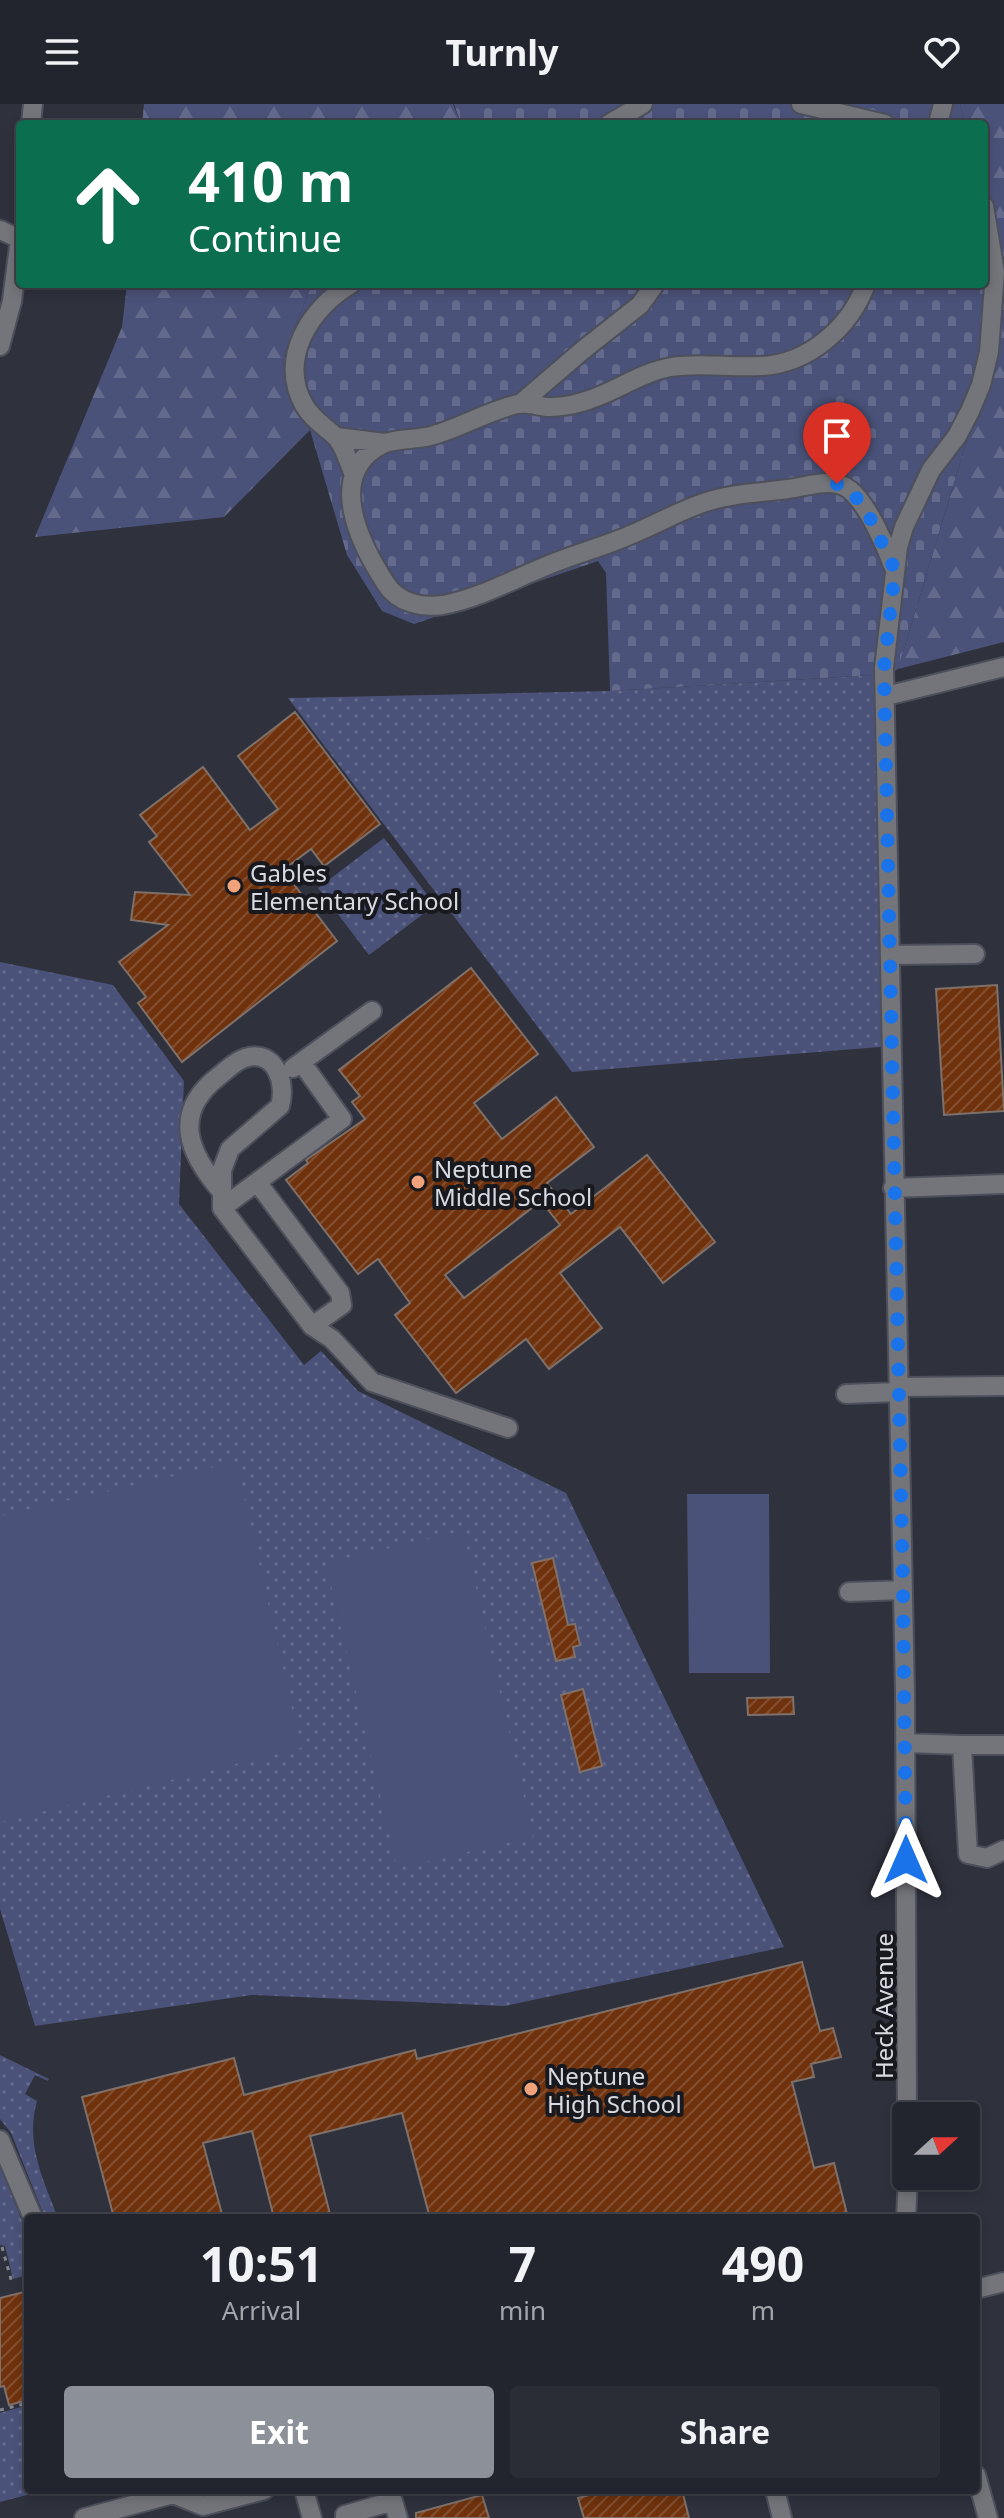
<!DOCTYPE html>
<style>
body{margin:0;font-family:"Noto Sans",sans-serif;background:#2b2d36;color:#f1f3f6;height:100vh;display:flex;flex-direction:column;font-size:30px;white-space:nowrap}
*{box-sizing:border-box;margin:0}
p{font-size:26px;color:#a3a5aa}
.icon{flex:none;width:44px;height:44px;fill:none;stroke:currentColor;stroke-width:2;stroke-linecap:round;stroke-linejoin:round}
.map{position:relative;flex:1;overflow:hidden}
.drawer{position:absolute;left:24px;top:2110px;width:956px;height:280px;display:flex;flex-direction:column;background:#23252e;border-radius:8px;box-shadow:0 4px 12px #0003,0 0 0 2px #40424a}
.drawer>*{flex:none}
.guide{position:absolute;left:16px;top:16px;width:972px;height:168px;border-radius:8px;box-shadow:0 4px 12px #0003,0 0 0 2px #40424a;background:#0b6e4f;color:#fff;overflow:hidden}
.needle{width:52px;rotate:69deg}
.buttons{position:absolute;left:892px;top:1998px;display:grid;gap:16px}
.buttons a{display:grid;place-items:center;width:88px;height:88px;border-radius:8px;background:#23252e;box-shadow:0 4px 12px #0003,0 0 0 2px #40424a;font-size:40px}
.pin{position:absolute;display:grid;place-items:center;width:68px;height:68px;color:#fff;margin:-82px -34px;border-radius:50% 50% 50% 0;rotate:-45deg;box-shadow:0 0 8px #0007}
.pin .icon{rotate:45deg}
.me{position:absolute;width:88px;margin:-44px;rotate:0deg;stroke-linejoin:round;filter:drop-shadow(0 0 6px #0008)}
.turn{display:flex;align-items:center;gap:28px;height:168px;padding:0 40px;font-size:36px}
.turn .icon{width:104px;height:104px;stroke-width:2.5}
.turn b{display:block;font-size:56px;line-height:68px}
.eta{display:flex;justify-content:space-evenly;align-items:center;height:136px;text-align:center}
.eta b{font-size:48px;font-weight:700;line-height:56px}
.action{display:flex;gap:16px;margin-top:auto;padding:16px 40px}
.action a{flex:1;height:92px;border-radius:8px;background:#8c9099;color:#fff;font-size:32px;font-weight:700;line-height:92px;text-align:center}
.action a+a{background:#2b2d36;color:#f1f3f6}
header{display:flex;justify-content:space-between;align-items:center;height:104px;padding:0 40px;background:#23252e;font-size:36px;font-weight:700}
.map>svg:first-child{display:block}
.grass{fill:url(#grass-dots)}
.forest{fill:url(#forest-firs)}
.cemetery{fill:url(#cemetery-stones)}
.pitch{fill:#4a5279}
.building{fill:url(#building-hatch);stroke:#7f716a;stroke-width:2;fill-rule:evenodd}
.lines{fill:none;stroke-linecap:round;stroke-linejoin:round}
.minor-casing{stroke:#4d4f5b;stroke-width:22}
.path{stroke:#848690;stroke-width:3;stroke-dasharray:4 6;stroke-linecap:butt}
.minor{stroke:#73757b;stroke-width:18}
.route{stroke:#1a73e8;stroke-width:14;stroke-dasharray:0 25.2}
.poi-dot{fill:#f0a27a;stroke:#18191f;stroke-width:3}
.labels{text-anchor:middle;dominant-baseline:central;stroke-width:8;stroke-linejoin:round;paint-order:stroke}
.poi-label{font-size:24px;fill:#d8dae1;stroke:#18191f;text-anchor:start}
.street-label{font-size:24px;fill:#d8dae1;stroke:#18191f}
</style>
<header><svg class="icon" aria-label="menu" viewBox="0 0 24 24"><path d="M4 6h16M4 12h16M4 18h16"/></svg>Turnly<svg class="icon" aria-label="heart" viewBox="0 0 24 24"><path d="M12 20l-8-8c-3-5 5-10 8-4 3-6 11-1 8 4z"/></svg></header>
<div class="map">
<svg width="1004" height="2414" viewBox="0 0 1004 2414">
<defs>
<pattern id="grass-dots" width="8" height="8" patternUnits="userSpaceOnUse" patternTransform="scale(2)"><rect width="8" height="8" fill="#4a5279"/><path d="M2 2h.1M6 6h.1" fill="none" stroke="#636a8c" stroke-width="1.8" stroke-linecap="round"/></pattern>
<pattern id="forest-firs" width="22" height="20" patternUnits="userSpaceOnUse" patternTransform="scale(2)"><rect width="22" height="20" fill="#4a5279"/><path d="M5 1l3.5 6h-7zM16 11l3.5 6h-7z" fill="#636a8c"/></pattern>
<pattern id="cemetery-stones" width="16" height="16" patternUnits="userSpaceOnUse" patternTransform="scale(2)"><rect width="16" height="16" fill="#4a5279"/><path d="M2 7V4a2 2 0 0 1 4 0v3zM10 15v-3a2 2 0 0 1 4 0v3z" fill="#636a8c"/></pattern>
<pattern id="building-hatch" width="6" height="6" patternUnits="userSpaceOnUse" patternTransform="scale(2)"><rect width="6" height="6" fill="#6f320d"/><path d="M-1 1l2-2M0 6l6-6M5 7l2-2" fill="none" stroke="#834f30"/></pattern>
</defs>
<rect width="100%" height="100%" fill="#2f313d"/>
<!-- grass -->
<path class="grass" d="M890,570L892,942L572,968L288,594L610,587Z
M384,734L435,801L369,851L318,784Z
M0,858L113,881L184,977L179,1100L304,1261L321,1247L358,1287L566,1389L784,1843L505,1902L252,1891L35,1922L0,1805Z
M0,1951L49,1975L48,1977L35,1971L25,1990L37,1997C25,2039 43,2075 58,2114H45L11,2029L0,2015Z
M0,2062L28,2132V2171L13,2175L5,2142L0,2141Z
M28,2301V2386H46L0,2398V2309Z"/>
<!-- forest -->
<path class="forest" d="M144,0H453L461,20H142Z
M960,0H1004V183L984,100V20H965Z
M127,180H312L282,257L310,326L224,413L35,433L122,223Z
M1004,213V538L898,565L911,522Z"/>
<!-- cemetery -->
<path class="cemetery" d="M454,0H960L965,20H461Z
M984,100L1004,183V213L898,565L890,570L610,587L606,469L598,457L414,520L382,507L347,451L310,326L282,257L312,180H984Z"/>
<!-- pitch -->
<path class="pitch" d="M236,1358L301,1644L0,1718V1412Z
M687,1390H769L770,1569H689Z
M463,1427L533,1733L397,1764L326,1459Z"/>
<!-- building -->
<path class="building" d="M295,608L380,720L324,762L311,745L283,766L337,837L182,958L138,899L146,893L119,858L168,821L131,816L135,788L190,791L149,738L157,732L140,711L203,663L250,726L278,705L238,652Z
M471,864L538,950L474,999L502,1035L556,993L594,1043L547,1079L571,1110L647,1051L715,1138L663,1179L620,1123L560,1169L602,1224L549,1265L526,1235L456,1289L395,1211L410,1199L378,1155L358,1170L286,1076L308,1059L306,1056L365,1015L352,998L360,992L339,966ZM541,1097L560,1121L464,1194L445,1171Z
M997,881L1004,1007L944,1011L936,885Z
M553,1454L568,1521L575,1520L580,1541L573,1543L575,1553L556,1557L532,1459Z
M583,1585L602,1662L580,1668L561,1591Z
M793,1593L794,1610L748,1611L747,1594Z
M802,1858L820,1927L833,1924L841,1953L811,1960L814,1973L792,1978L814,2064L834,2059L848,2114H430L402,2009L310,2032L331,2114H274L252,2027L203,2039L223,2114H114L82,1993L234,1954L244,1991L415,1946L417,1955Z
M28,2187V2296L9,2301L4,2282L0,2283V2194Z
M608,2386H682L689,2414H584L578,2394Z
M482,2391L489,2414H416V2409Z"/>
<g class="lines">
<!-- minor casing -->
<g class="minor-casing">
<path id="minor" d="M801,0L885,20
M31,20L33,0
M609,20L643,0
M938,20L943,0
M0,126L20,135
M351,180C310,204 278,255 304,301C312,315 324,322 335,332C344,340 349,360 354,371
M866,180C850,224 808,260 761,262C731,264 700,258 671,263C638,269 613,290 582,298C572,301 560,303 550,303C540,303 528,298 518,300C490,306 462,323 434,331C420,336 395,334 383,340C324,369 360,440 386,480C398,499 422,504 443,501C476,495 508,478 539,465C570,451 604,443 635,429C659,419 681,406 706,398C733,389 760,389 788,385C806,383 834,372 850,386C868,401 886,442 894,464
M0,242L12,197L20,134
M520,300L583,246L640,201L655,180
M337,333L385,339
M886,592L1004,563
M890,851L975,850
M302,959L342,1015L222,1104L312,1222L332,1235L372,1278L508,1324
M293,964L372,907
M257,1078L340,1189L342,1201L312,1222
M893,1084L1004,1080
M222,1088C188,1049 171,1009 219,972C227,966 235,957 245,954C275,944 287,979 280,1002L230,1045L222,1066V1104
M897,1283L1004,1282
M846,1290L897,1288
M849,1488L903,1486
M905,1639L962,1641
M1004,1641H962L968,1750L987,1754L1004,1746
M907,2012L905,1589L884,564L898,443L904,423L931,366L957,332L970,307L981,281L989,248L995,168L984,102
M0,2036L33,2114
M906,2114L908,2072
M976,2185L1004,2178
M976,2371L988,2414
M304,2386L312,2414
M775,2386L782,2414
M173,2390L203,2402L264,2386
M84,2414L173,2390L177,2386
M345,2414V2411L393,2397L398,2414"/>
</g>
<!-- path -->
<path class="path" d="M2,2143L12,2179
M0,2306L28,2299"/>
<!-- minor -->
<use href="#minor" class="minor"/>
</g>
<g class="lines">
<!-- route -->
<path class="route" d="M837,380L850,385L868,410L895,466L884,564L903,1486L906,1756"/>
</g>
<!-- markers -->
<g class="poi-dot">
<circle cx="234" cy="782" r="8"/>
<circle cx="418" cy="1078" r="8"/>
<circle cx="531" cy="1985" r="8"/>
</g>
<g class="labels">
<!-- poi labels -->
<g class="poi-label">
<text x="250" y="768">Gables<tspan x="250" dy="28">Elementary School</tspan></text>
<text x="434" y="1064">Neptune<tspan x="434" dy="28">Middle School</tspan></text>
<text x="547" y="1971">Neptune<tspan x="547" dy="28">High School</tspan></text>
</g>
<!-- street labels -->
<g class="street-label">
<text transform="translate(883 1902) rotate(-90)">Heck Avenue</text>
</g>
</g>
</svg>
<div class="buttons">
<a><svg class="needle" viewBox="-14 -14 28 28"><path d="M0-13l5 13h-10z" fill="#e53935"/><path d="M0 13l5-13h-10z" fill="#a3a5aa"/></svg></a>
</div>
<div class="pin" style="left:837px;top:380px;background:#d93025"><svg class="icon" aria-label="arrive" viewBox="0 0 24 24"><path d="M6 21V4h12l-3 4 3 4H6"/></svg></div>
<svg class="me" style="left:906px;top:1756px" viewBox="-20 -20 40 40"><path d="M0-17L14 15 0 8-14 15z" fill="#1a73e8" stroke="#fff" stroke-width="4"/></svg>
<div class="guide">
<div class="turn"><svg class="icon" aria-label="ahead" viewBox="0 0 24 24"><path d="M12 20V5M6 11l6-6 6 6"/></svg><div><b>410 m</b>Continue</div></div>
</div>
<section class="drawer">
<div class="eta">
<div><b>10:51</b><p>Arrival</p></div>
<div><b>7</b><p>min</p></div>
<div><b>490</b><p>m</p></div>
</div>
<div class="action"><a>Exit</a><a>Share</a></div>
</section>
</div>
